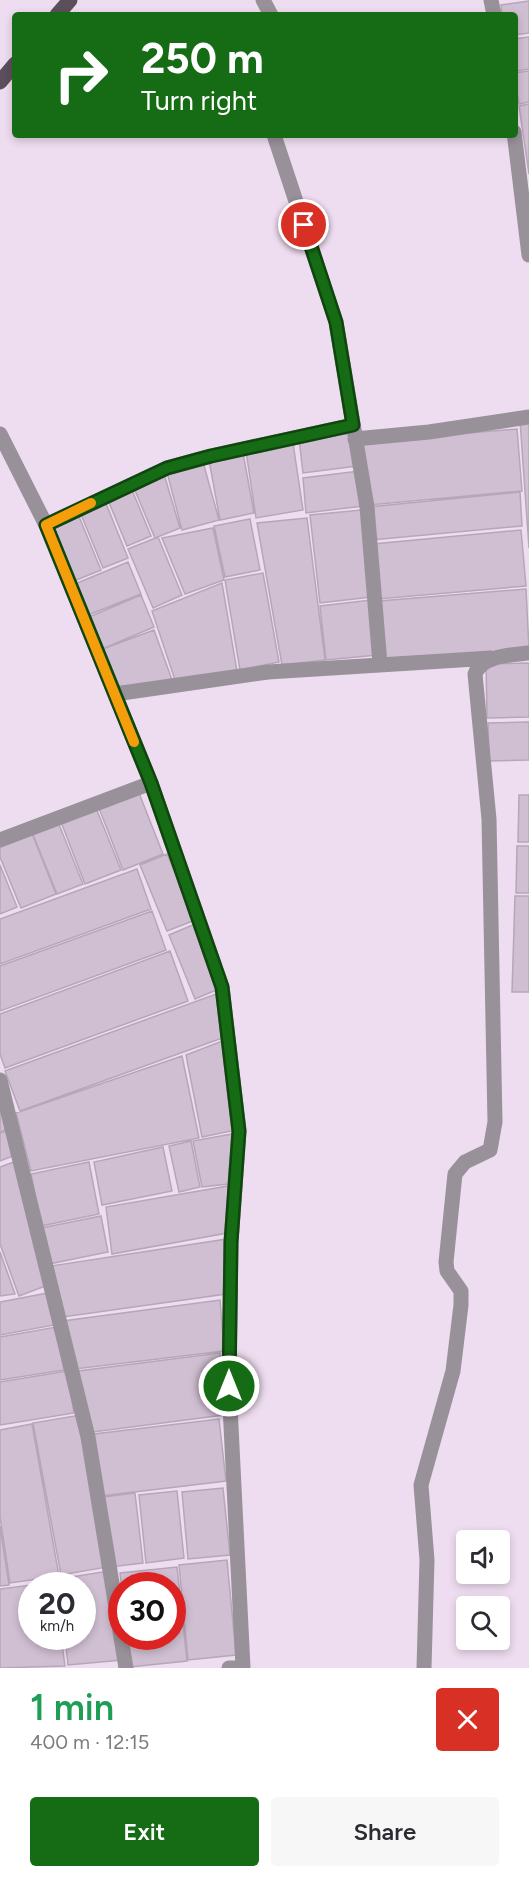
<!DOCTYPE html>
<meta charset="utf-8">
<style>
body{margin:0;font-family:Figtree,sans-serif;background:#f7f7f7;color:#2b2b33;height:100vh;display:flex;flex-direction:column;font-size:22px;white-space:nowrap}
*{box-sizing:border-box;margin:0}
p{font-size:20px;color:#7c7c81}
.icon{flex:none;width:33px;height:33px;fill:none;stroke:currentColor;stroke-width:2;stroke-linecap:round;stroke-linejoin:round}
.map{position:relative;height:1668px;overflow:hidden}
.details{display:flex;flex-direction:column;background:#fff;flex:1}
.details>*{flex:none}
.banner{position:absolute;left:12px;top:12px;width:506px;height:126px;border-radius:6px;box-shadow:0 3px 9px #0003;background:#166c15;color:#fff;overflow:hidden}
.controls{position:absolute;left:456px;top:1530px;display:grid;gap:12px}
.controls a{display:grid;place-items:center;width:54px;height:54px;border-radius:6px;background:#fff;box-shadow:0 3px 9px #0003;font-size:30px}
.speed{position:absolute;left:18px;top:1572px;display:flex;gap:12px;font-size:30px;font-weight:700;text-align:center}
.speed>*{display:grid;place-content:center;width:78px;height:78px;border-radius:50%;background:#fff;box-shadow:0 3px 9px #0003;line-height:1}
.speed small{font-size:15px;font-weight:400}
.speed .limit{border:9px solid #d22;background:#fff;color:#111}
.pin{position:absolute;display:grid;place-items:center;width:51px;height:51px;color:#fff;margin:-26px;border:3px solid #fff;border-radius:50%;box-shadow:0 2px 6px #0007}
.me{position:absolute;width:66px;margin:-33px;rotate:0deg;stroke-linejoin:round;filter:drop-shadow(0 0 4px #0008)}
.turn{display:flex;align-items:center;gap:21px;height:126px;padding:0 30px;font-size:27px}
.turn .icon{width:78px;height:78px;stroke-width:2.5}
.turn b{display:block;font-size:42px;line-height:51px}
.round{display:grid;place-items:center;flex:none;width:63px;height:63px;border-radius:6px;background:#f7f7f7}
.summary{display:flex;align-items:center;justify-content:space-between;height:102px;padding:0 30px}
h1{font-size:36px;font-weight:600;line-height:45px;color:#1e9e55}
.button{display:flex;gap:12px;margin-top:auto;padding:12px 30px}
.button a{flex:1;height:69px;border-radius:6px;background:#166c15;color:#fff;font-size:24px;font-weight:600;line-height:69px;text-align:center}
.button a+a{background:#f7f7f7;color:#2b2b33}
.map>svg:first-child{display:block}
.building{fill:#d0bfd2;stroke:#b6a6b8;stroke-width:1.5}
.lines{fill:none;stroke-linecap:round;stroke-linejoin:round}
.minor{stroke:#999199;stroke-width:15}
.primary{stroke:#5b4f5c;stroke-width:15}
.route-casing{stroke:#0e460e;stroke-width:15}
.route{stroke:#166c15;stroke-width:10}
.slow{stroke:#f59e0b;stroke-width:10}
</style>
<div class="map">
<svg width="529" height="1668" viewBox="0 0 529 1668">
<rect width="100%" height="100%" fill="#eeddf0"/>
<!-- building -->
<path class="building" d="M529,1V33L514,35V15H502L501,5Z
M529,37V69L516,71L514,39Z
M529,71V102L519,104L514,73Z
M529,104V174L519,106Z
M529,419V548L520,420Z
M517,429L522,491L369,505L362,442Z
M354,433L357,466L303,473L299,439Z
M293,443L303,510L256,518L246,451Z
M243,453L254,513L220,520L209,460Z
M203,462L219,520L182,530L167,472Z
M359,471L363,506L306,513L303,478Z
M164,474L180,528L155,538L134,488Z
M132,490L151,536L127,546L108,500Z
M520,492L522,526L372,540L369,507Z
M105,501L128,558L103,568L80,512Z
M361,510L371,597L320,603L310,515Z
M78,514L101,570L74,581L51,525Z
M307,518L325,660L282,665L257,523Z
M250,519L260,570L225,577L214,526Z
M213,528L224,580L185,594L162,538Z
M521,530L526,586L378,599L373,544Z
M158,537L182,595L153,608L128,549Z
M128,562L141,594L88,615L75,584Z
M263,573L279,662L240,670L225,580Z
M222,583L237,671L175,680L152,611Z
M526,589L529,649L384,661L379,601Z
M141,595L154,627L102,649L89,617Z
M371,600L377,655L326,660L320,606Z
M154,630L172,680L115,691L100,650Z
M529,663V717L487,718L486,664Z
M529,722V760L489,761L488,723Z
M139,793L163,854L123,870L99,808Z
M519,795H529V842H518Z
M96,808L121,870L85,884L61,822Z
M58,822L83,884L57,894L32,832Z
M31,831L56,894L21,908L0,857V844Z
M517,846H529V893H516Z
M167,854L195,920L167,931L140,865Z
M0,865L17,907L0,914Z
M137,869L151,909L0,964V919Z
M515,896H529V992H512Z
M152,911L166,950L0,1011V966Z
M195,924L221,988L195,999L169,935Z
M170,951L188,1001L5,1068L0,1054V1014Z
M219,993L225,1037L20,1111L5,1071Z
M225,1040L236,1130L202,1137L186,1055Z
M182,1056L199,1138L31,1171L16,1113Z
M0,1097L11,1128L0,1132Z
M9,1130L18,1154L0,1161V1133Z
M232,1134L228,1184L202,1187L193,1141Z
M191,1141L200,1187L179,1192L169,1146Z
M163,1147L172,1191L102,1205L94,1162Z
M19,1160L48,1285L19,1296L0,1244V1167Z
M89,1162L99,1214L41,1226L31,1174Z
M228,1186L227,1233L112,1254L106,1207Z
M101,1216L108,1252L49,1264L41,1228Z
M227,1239L226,1294L63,1317L51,1266Z
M0,1252L15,1294L0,1296Z
M48,1293L54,1325L0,1335V1302Z
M220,1300L224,1351L75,1369L63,1321Z
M56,1327L64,1370L0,1380V1337Z
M220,1353L224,1415L93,1432L78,1371Z
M67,1371L74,1413L0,1425V1382Z
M80,1415L107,1567L61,1575L33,1423Z
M219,1419L226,1481L101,1496L94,1434Z
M32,1424L59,1576L10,1583L0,1517V1430Z
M223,1488L230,1555L188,1559L182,1492Z
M177,1491L184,1558L146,1563L139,1495Z
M135,1493L143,1563L110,1567L103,1497Z
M0,1526L9,1585L0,1586Z
M227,1560L236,1655L188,1660L179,1565Z
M177,1567L187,1661L130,1667L126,1636H172V1586H122V1590L120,1573Z
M108,1571L122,1660L68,1665L65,1636H82V1586H60V1579Z
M55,1582V1586H32V1636H61L65,1666L0,1668V1589Z"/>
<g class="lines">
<!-- minor -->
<path class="minor" d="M263,0L271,15
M491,0L494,15
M514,132L529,255
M274,135L336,322L367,507L380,664
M0,434L46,525L151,783L0,840
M355,439L429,432L529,417
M46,525L167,468L211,456L353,425
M115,694L268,672L491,658
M151,783L222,987L239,1131L231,1242L229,1386L243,1667L229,1668
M0,1080L88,1437L126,1668
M424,1668L427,1560L421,1485L453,1371L461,1305V1291L447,1271L446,1262L455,1174L465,1162L490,1150L495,1122L489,819L475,674C482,655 512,655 529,653"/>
<!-- primary -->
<path class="primary" d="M57,15L70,0
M0,82L15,64"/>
</g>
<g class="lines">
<!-- route casing -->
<g class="route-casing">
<path id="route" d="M229,1386L231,1242L239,1131L222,987L151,783L46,525L167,468L211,456L353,425L336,322L304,225"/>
</g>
<!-- route -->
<use href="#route" class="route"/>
<!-- slow -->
<path class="slow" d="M91,503L46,525L134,742"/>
</g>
</svg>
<div class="controls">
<a><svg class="icon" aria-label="sound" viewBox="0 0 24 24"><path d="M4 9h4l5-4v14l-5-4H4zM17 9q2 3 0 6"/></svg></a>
<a><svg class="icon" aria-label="search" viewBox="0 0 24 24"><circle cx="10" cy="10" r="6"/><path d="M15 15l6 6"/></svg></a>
</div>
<div class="speed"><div>20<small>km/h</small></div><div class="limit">30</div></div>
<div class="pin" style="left:304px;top:225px;background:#d93025"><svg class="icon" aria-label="arrive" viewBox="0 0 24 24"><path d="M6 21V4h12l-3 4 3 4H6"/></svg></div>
<svg class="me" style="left:229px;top:1386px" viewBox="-20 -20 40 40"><circle r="17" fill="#166c15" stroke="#fff" stroke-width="3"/><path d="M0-11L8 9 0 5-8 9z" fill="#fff"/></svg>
<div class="banner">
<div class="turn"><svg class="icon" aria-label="right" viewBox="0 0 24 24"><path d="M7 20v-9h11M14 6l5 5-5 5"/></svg><div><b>250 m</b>Turn right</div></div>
</div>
</div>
<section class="details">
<div class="summary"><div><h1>1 min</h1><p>400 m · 12:15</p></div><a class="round" style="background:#d93025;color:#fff"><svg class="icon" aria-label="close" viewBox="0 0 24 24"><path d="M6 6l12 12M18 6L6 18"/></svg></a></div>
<div class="button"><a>Exit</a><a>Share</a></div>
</section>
